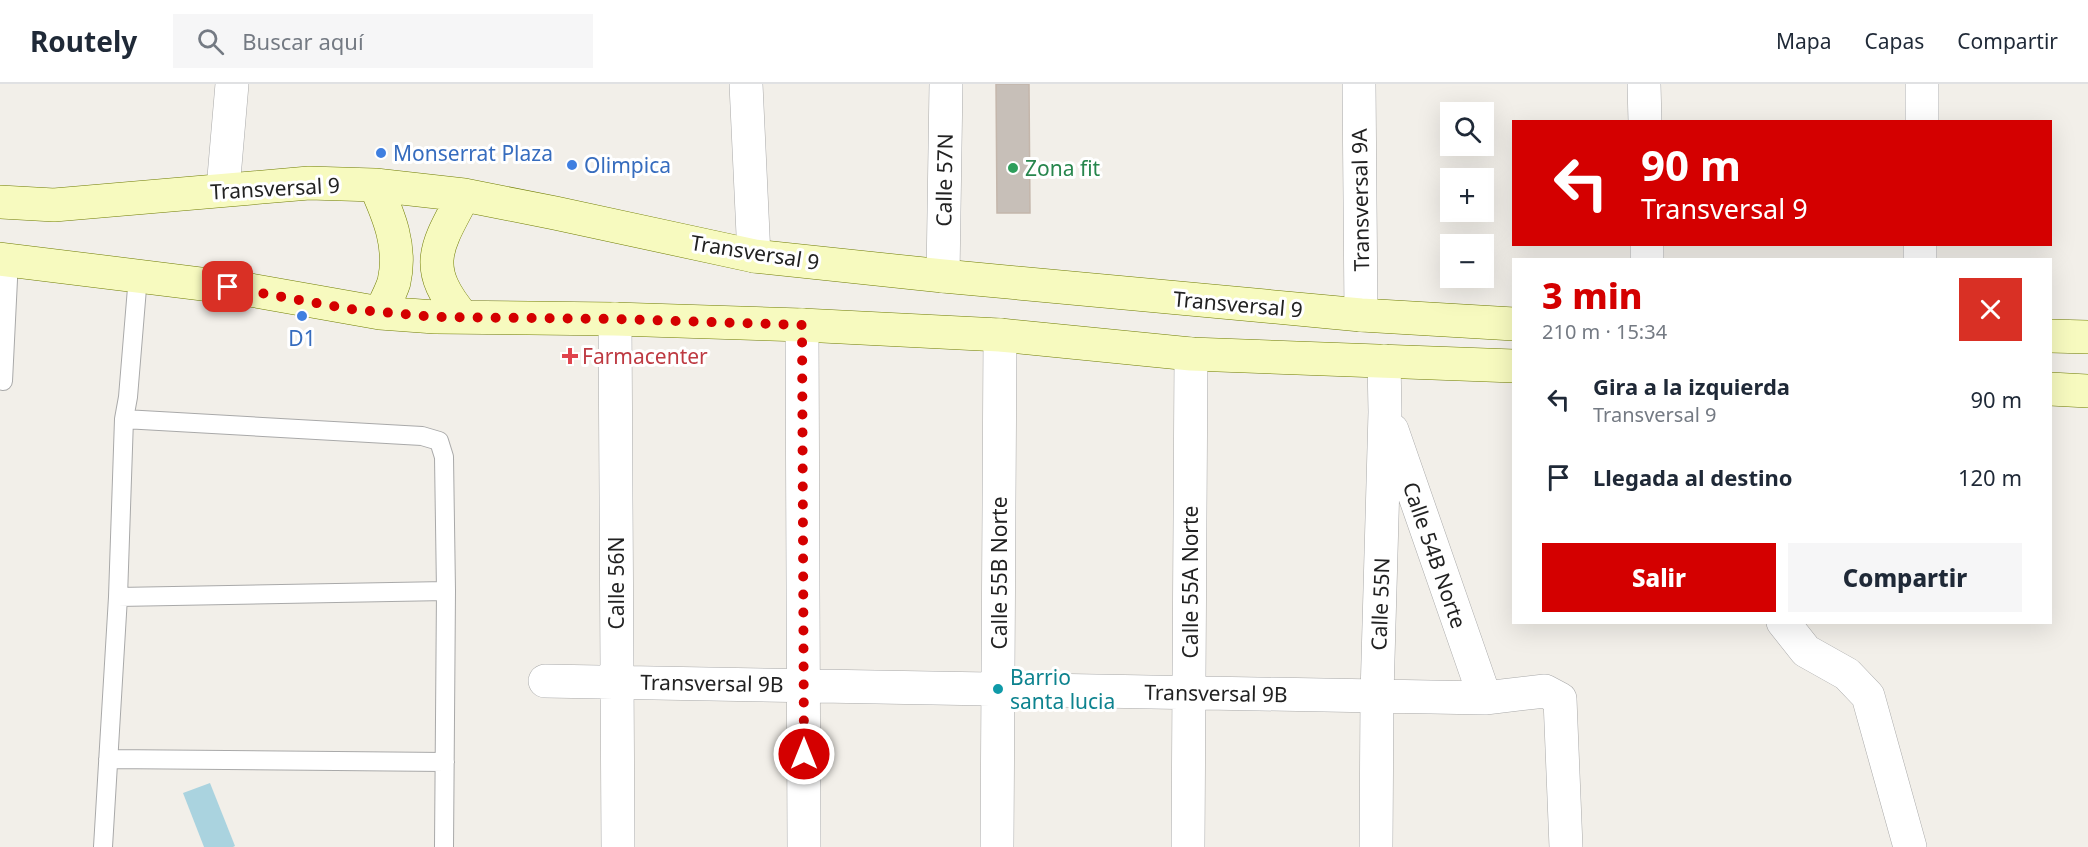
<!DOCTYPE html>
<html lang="es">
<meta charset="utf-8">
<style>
body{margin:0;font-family:"Noto Sans",sans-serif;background:#f6f6f7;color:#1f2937;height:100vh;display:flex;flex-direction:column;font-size:22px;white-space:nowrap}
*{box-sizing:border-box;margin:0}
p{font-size:20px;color:#747a83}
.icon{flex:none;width:33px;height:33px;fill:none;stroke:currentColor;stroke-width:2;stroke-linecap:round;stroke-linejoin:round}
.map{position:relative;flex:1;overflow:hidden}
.drawer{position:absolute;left:1512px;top:174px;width:540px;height:366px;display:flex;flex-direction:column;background:#fff;border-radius:0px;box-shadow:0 6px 24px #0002}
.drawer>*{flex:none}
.hud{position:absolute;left:1512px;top:36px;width:540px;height:126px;border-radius:0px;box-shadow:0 6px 24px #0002;background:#d40000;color:#fff;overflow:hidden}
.controls{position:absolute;left:1440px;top:18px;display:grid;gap:12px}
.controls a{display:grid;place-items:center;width:54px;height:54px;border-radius:0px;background:#fff;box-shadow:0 6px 24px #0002;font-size:30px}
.pin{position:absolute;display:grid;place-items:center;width:51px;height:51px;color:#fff;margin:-26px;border-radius:12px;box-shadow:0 3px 9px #0006}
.me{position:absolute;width:66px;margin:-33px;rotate:0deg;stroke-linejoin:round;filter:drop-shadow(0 0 4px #0008)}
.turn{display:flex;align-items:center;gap:21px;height:126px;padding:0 30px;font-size:27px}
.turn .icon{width:78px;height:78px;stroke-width:2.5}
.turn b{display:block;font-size:42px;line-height:51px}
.round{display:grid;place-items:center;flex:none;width:63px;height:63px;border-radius:0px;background:#f6f6f7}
.headline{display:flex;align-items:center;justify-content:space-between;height:102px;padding:0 30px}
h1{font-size:36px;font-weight:800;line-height:45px;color:#d40000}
.button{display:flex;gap:12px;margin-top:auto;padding:12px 30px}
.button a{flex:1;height:69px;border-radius:0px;background:#d40000;color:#fff;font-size:24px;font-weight:800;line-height:69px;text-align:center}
.button a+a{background:#f6f6f7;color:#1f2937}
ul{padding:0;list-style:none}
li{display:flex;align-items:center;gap:18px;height:78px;padding:0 30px}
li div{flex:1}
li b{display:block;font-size:22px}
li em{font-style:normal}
header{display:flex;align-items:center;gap:36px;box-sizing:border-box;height:84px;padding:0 30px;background:#fff;border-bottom:2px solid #e0e1e3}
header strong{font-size:28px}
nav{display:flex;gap:33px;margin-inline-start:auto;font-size:21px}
.search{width:420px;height:54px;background:#f6f6f7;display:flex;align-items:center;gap:15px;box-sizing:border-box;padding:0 21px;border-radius:0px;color:#747a83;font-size:22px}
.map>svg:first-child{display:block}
.water{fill:#aad3df}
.building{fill:#c7bfb8;stroke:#c4b6ab;stroke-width:1.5}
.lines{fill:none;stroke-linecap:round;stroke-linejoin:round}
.lane-casing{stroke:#a9a9a9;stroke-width:20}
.street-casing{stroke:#a9a9a9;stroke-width:34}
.secondary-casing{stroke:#707d05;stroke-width:34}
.lane{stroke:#fff;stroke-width:18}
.street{stroke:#fff;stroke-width:33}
.secondary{stroke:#f7fabf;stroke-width:33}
.route{stroke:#d40000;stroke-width:10;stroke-dasharray:0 18}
.shop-dot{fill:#3f7fe0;stroke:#fff;stroke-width:2}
.leisure-dot{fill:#2e9e5b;stroke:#fff;stroke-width:2}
.health-dot{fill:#e0444e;stroke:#fff;stroke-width:2}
.culture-dot{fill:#0f9aa8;stroke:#fff;stroke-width:2}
.labels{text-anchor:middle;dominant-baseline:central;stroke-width:6;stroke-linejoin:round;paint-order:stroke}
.shop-label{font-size:21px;fill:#366cbe;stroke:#fff;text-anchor:start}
.leisure-label{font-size:21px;fill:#27864d;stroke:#fff;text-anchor:start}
.street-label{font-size:21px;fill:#222;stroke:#fff}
.health-label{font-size:21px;fill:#be3a42;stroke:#fff;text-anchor:start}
.culture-label{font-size:21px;fill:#0d838f;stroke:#fff;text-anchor:start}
</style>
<header>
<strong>Routely</strong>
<div class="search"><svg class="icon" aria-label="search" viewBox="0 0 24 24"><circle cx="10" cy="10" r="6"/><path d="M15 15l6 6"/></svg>Buscar aquí</div>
<nav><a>Mapa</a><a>Capas</a><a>Compartir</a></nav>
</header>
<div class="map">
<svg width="2088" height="763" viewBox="0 0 2088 763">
<rect width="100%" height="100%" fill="#f2efe9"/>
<!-- water -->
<path class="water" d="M210,699L235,762L233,763H204L183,709Z"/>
<!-- building -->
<path class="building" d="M996,0H1029L1030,129H997Z"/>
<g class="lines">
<!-- lane casing -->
<g class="lane-casing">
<path id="lane" d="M3,297L9,175
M124,335L422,352L439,357L444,373L446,507L444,763
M118,513L446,507
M108,675L445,678
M103,763L118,513L124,335L128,313L138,192"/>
</g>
<!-- street casing -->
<g class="street-casing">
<path id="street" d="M746,0L754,172
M1359,0L1361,231
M1644,0L1645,38
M1922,38V0
M223,105L232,0
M1647,160V176
M1920,176V160
M943,192L946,0
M615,235L618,763
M802,241L804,763
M1392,346L1485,614
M1783,538L1806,567L1847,590L1868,612L1910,763
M545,597L1485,614L1545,607L1560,615L1566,763
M997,763L1000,251
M1188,763L1191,270
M1376,763L1377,611L1385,328L1384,277"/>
</g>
<!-- secondary casing -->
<g class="secondary-casing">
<path id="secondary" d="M375,101C389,132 402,163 394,198C391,208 385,219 380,229
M0,118L54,121L309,99L375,101L464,111L555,129L754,172L943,192L1361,231L1514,240
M0,175L250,206L380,229L435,233L615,235L802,241L1000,251L1191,270L1514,282
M463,233C421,183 436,163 464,111
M2050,252L2088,253
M2050,305L2088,307"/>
</g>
<!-- lane -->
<use href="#lane" class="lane"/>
<!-- street -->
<use href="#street" class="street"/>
<!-- secondary -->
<use href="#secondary" class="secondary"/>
</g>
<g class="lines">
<!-- route -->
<path class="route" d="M228,203L349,225L435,233L615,235L802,241L804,670"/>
</g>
<!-- markers -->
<g class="shop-dot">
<circle cx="381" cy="69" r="6"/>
<circle cx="572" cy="81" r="6"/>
<circle cx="302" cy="232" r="6"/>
</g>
<circle class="leisure-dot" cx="1013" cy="84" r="6"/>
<path class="health-dot" d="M567 263h6v6h6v6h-6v6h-6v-6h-6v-6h6z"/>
<circle class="culture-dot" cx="998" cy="605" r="6"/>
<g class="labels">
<!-- shop labels -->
<g class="shop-label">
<text x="393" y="69">Monserrat Plaza</text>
<text x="584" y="81">Olimpica</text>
<text x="302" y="254" text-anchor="middle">D1</text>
</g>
<!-- leisure labels -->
<g class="leisure-label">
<text x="1025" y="84">Zona fit</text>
</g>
<!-- street labels -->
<g class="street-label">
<text transform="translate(944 96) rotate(-89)">Calle 57N</text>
<text transform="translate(275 104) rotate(-3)">Transversal 9</text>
<text transform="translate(1360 116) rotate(-91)">Transversal 9A</text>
<text transform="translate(755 168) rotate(9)">Transversal 9</text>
<text transform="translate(1238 220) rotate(5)">Transversal 9</text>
<text transform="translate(1435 471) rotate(71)">Calle 54B Norte</text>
<text transform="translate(999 489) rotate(-90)">Calle 55B Norte</text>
<text transform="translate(1190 498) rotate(-90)">Calle 55A Norte</text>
<text transform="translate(616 499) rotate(-90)">Calle 56N</text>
<text transform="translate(1380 520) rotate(-88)">Calle 55N</text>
<text transform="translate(712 599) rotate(1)">Transversal 9B</text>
<text transform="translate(1216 609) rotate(1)">Transversal 9B</text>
</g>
<!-- health labels -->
<g class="health-label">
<text x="582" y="272">Farmacenter</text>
</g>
<!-- culture labels -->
<g class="culture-label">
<text x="1010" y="593">Barrio<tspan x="1010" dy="24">santa lucia</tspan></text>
</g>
</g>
</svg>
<div class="controls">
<a><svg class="icon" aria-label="search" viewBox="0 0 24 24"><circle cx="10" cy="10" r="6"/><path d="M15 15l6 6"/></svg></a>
<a>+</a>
<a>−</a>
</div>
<div class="pin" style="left:228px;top:203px;background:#d93025"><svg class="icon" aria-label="arrive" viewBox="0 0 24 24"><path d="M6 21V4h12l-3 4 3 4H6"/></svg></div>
<svg class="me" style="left:804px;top:670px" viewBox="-20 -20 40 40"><circle r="17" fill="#d40000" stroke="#fff" stroke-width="3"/><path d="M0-11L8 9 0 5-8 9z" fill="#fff"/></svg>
<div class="hud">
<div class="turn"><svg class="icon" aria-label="left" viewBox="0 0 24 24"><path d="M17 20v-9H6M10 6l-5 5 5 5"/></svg><div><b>90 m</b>Transversal 9</div></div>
</div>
<section class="drawer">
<div class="headline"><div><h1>3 min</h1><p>210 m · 15:34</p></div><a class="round" style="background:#d93025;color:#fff"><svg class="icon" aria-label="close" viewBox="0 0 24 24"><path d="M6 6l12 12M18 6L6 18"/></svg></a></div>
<ul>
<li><svg class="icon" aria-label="left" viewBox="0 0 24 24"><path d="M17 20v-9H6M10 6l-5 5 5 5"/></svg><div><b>Gira a la izquierda</b><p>Transversal 9</p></div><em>90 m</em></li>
<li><svg class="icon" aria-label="arrive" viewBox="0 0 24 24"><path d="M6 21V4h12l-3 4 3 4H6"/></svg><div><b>Llegada al destino</b></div><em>120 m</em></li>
</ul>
<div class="button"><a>Salir</a><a>Compartir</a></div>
</section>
</div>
